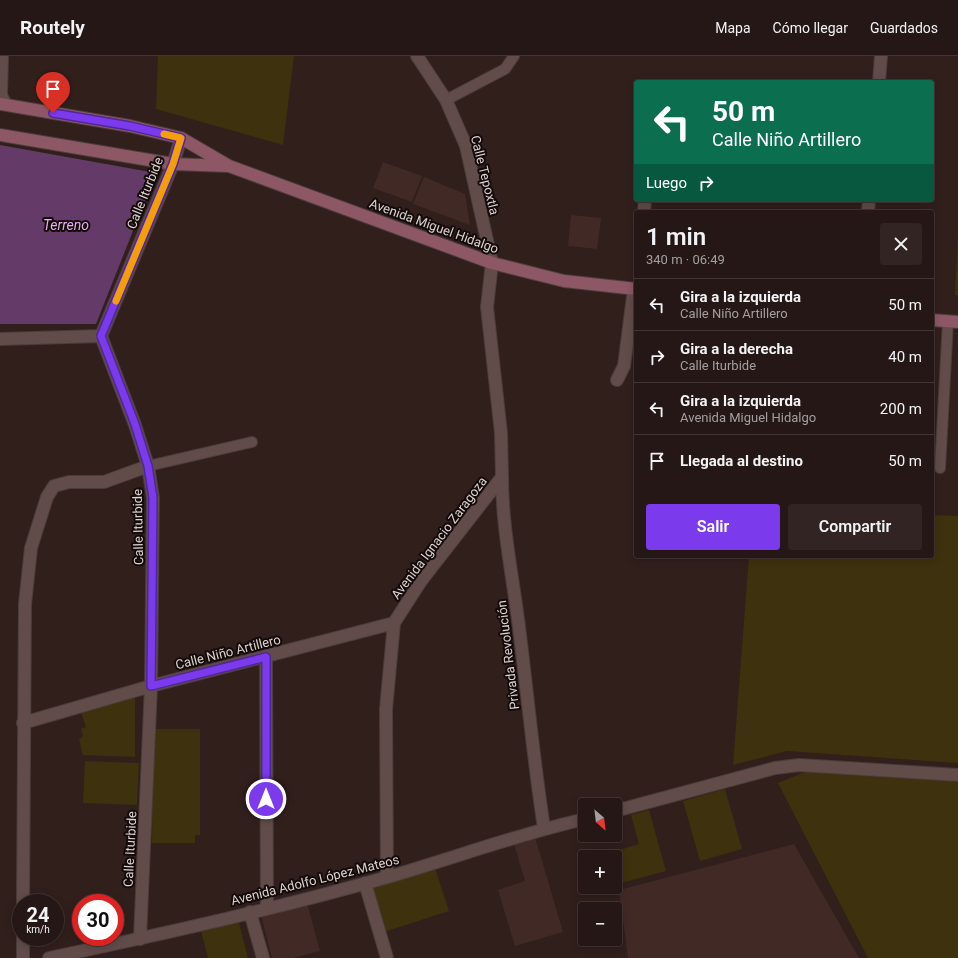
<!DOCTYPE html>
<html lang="es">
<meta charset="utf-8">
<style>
body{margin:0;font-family:Roboto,sans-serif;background:#312422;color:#f1f3f6;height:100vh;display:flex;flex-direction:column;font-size:15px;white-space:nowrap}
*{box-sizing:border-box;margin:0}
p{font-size:13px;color:#a39fa0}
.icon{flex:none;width:22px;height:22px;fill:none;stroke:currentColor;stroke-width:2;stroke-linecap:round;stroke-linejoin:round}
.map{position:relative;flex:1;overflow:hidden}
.details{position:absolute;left:634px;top:154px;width:300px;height:348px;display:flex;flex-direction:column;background:#251715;border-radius:4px;box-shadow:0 2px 10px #0003,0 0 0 1px #423634}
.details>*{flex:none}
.hud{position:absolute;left:634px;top:24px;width:300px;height:122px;border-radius:4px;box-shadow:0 2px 10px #0003,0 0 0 1px #423634;background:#0b6e4f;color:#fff;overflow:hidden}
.needle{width:26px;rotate:152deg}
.fabs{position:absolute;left:578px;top:742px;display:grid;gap:8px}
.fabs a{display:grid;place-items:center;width:44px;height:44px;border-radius:4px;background:#251715;box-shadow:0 2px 10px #0003,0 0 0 1px #423634;font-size:20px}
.speed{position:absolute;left:12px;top:838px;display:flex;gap:8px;font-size:20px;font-weight:700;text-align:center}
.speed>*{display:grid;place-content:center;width:52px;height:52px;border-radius:50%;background:#251715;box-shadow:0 2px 10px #0003,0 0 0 1px #423634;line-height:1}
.speed small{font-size:10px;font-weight:400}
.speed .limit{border:6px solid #d22;background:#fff;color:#111}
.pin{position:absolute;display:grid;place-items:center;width:34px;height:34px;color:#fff;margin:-41px -17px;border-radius:50% 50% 50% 0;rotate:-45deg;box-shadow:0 0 4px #0007}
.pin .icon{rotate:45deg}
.me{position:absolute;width:44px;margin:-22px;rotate:0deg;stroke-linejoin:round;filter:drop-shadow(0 0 3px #0008)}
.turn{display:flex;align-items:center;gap:14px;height:84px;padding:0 12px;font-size:18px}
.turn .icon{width:52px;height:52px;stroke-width:2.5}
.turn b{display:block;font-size:28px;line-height:34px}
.then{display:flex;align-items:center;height:38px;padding:0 12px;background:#0003;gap:8px;font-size:15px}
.round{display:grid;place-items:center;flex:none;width:42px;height:42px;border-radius:4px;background:#312422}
.overview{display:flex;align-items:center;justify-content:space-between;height:68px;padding:0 12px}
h1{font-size:24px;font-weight:600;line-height:30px}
.button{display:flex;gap:8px;margin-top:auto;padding:8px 12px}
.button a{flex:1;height:46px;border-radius:4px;background:#7c3aed;color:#fff;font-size:16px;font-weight:600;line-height:46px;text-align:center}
.button a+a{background:#312422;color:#f1f3f6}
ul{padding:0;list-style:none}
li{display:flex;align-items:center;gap:12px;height:52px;padding:0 12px;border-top:1px solid #423634}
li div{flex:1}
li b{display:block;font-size:15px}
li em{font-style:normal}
header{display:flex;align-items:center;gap:24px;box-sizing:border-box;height:56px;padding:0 20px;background:#251715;border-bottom:1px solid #423634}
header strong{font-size:19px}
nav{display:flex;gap:22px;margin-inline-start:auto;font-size:14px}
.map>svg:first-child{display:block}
.built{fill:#412926}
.green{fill:#3d310e}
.water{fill:#643a69}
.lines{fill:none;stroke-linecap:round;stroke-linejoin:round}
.lane-casing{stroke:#4b3c3b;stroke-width:12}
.street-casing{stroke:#4b3c3b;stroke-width:14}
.secondary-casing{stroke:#4b3c3b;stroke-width:14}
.lane{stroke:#614c49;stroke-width:10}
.street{stroke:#614c49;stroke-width:12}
.secondary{stroke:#8d5766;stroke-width:12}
.route-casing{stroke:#51269a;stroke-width:10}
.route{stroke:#7c3aed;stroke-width:7}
.slow{stroke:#f59e0b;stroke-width:7}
.labels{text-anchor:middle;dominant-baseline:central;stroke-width:4;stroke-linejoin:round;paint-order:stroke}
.street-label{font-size:13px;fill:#ded1d0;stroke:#130b0a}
.water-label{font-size:14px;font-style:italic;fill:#e9a8ef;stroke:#130b0a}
</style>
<header>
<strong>Routely</strong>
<nav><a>Mapa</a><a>Cómo llegar</a><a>Guardados</a></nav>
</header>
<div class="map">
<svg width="958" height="902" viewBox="0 0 958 902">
<rect width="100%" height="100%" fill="#311f1c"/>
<!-- built -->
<path class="built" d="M383,106L422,120L412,146L373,132Z
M424,121L465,138L470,169L413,148Z
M571,159L601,162L597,193L568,190Z
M535,781L563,876L515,890L498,834L525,825L514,788Z
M794,788L859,902H628L619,834Z
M307,847L320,895L293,902H272L261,859Z"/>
<!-- green -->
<path class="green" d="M158,0H294L283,89L156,53Z
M958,173V239H955Z
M932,459L958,460V707L787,695L733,709L749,500H932Z
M135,638V701L83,699L79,684L83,680L81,673L86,671L81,656Z
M153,673H200V779H195V787H152Z
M85,705L139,707L137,749L83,747Z
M805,716L958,726V902H868L778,727Z
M725,733L742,793L700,805L683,745Z
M649,754L666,815L621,827L613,796L639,788L631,759Z
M434,809L449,855L384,876L369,830Z
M238,863L248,902H208L200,871Z"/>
<!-- water -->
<path class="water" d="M0,89L156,117L96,268H0Z"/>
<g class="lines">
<!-- lane casing -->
<g class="lane-casing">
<path id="lane" d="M3,0L2,39L7,49
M446,44L505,13L514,0
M148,410L252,386
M940,412L948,265"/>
</g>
<!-- street casing -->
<g class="street-casing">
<path id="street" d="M879,26L881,0
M644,156L645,144
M868,156L869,144
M0,283L101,280
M617,324L624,310L634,233
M502,421C502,474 514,526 520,579C528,643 534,708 544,772
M266,601L267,853
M23,667L151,630L394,567
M615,755L775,712L799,709L958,719
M387,821L386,653L394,567L421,525L502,421L501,377L487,251L492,207L466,90L446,44L417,0
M365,827L387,902
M23,847L25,548L31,492L47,441L54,430L69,426H104L148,410
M250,856L263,902
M140,883L151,630L153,442L148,410L135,369L101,280L173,108L181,82
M23,902V881
M49,902C162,878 276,853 388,821C454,802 518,778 585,763"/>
</g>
<!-- secondary casing -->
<g class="secondary-casing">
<path id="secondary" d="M0,48L130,70L181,82L229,110L492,207L564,225L636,233
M0,79L173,108L228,110
M932,264L958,266"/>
</g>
<!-- lane -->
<use href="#lane" class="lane"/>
<!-- street -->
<use href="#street" class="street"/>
<!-- secondary -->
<use href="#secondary" class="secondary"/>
</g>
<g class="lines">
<!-- route casing -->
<g class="route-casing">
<path id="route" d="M53,57L130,70L181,82L173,108L101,280L135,368L148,410L153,442L151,630L266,601V743"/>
</g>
<!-- route -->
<use href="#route" class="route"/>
<!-- slow -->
<path class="slow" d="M116,245L173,108L181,82L164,78"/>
</g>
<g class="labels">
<!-- street labels -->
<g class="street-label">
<text transform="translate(485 119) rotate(76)">Calle Tepoxtla</text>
<text transform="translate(145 137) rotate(-68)">Calle Iturbide</text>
<text transform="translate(434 170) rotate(20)">Avenida Miguel Hidalgo</text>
<text transform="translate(138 471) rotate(-91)">Calle Iturbide</text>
<text transform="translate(439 482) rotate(-53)">Avenida Ignacio Zaragoza</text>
<text transform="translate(228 596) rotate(-14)">Calle Niño Artillero</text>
<text transform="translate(508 599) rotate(-97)">Privada Revolución</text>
<text transform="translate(130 793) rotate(-87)">Calle Iturbide</text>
<text transform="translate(315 824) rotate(-14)">Avenida Adolfo López Mateos</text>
</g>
<!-- water labels -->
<g class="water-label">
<text x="66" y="169">Terreno</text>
</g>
</g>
</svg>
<div class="fabs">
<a><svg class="needle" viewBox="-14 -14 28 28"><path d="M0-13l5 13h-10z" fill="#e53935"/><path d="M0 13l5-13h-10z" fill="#a39fa0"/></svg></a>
<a>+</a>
<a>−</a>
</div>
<div class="speed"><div>24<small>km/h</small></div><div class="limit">30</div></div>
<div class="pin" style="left:53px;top:57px;background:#d93025"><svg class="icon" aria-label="arrive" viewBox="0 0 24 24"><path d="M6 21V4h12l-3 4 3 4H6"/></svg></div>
<svg class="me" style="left:266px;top:743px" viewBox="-20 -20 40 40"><circle r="17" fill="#7c3aed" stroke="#fff" stroke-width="3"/><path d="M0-11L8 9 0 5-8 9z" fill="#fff"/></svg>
<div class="hud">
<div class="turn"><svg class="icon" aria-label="left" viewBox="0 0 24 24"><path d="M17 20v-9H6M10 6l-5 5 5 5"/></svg><div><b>50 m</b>Calle Niño Artillero</div></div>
<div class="then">Luego<svg class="icon" aria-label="right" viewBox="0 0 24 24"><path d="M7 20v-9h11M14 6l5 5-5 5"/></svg></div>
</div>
<section class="details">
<div class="overview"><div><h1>1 min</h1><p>340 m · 06:49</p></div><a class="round"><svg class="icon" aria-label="close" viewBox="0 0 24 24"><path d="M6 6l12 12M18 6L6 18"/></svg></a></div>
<ul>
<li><svg class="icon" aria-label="left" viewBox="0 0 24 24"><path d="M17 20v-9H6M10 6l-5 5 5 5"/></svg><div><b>Gira a la izquierda</b><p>Calle Niño Artillero</p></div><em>50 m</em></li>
<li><svg class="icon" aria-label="right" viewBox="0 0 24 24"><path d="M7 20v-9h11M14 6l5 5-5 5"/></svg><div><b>Gira a la derecha</b><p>Calle Iturbide</p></div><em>40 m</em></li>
<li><svg class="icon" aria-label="left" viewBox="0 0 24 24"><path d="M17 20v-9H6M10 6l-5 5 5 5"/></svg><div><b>Gira a la izquierda</b><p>Avenida Miguel Hidalgo</p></div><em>200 m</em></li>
<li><svg class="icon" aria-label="arrive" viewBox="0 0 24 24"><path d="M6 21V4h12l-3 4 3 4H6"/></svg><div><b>Llegada al destino</b></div><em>50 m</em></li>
</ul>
<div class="button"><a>Salir</a><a>Compartir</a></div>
</section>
</div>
